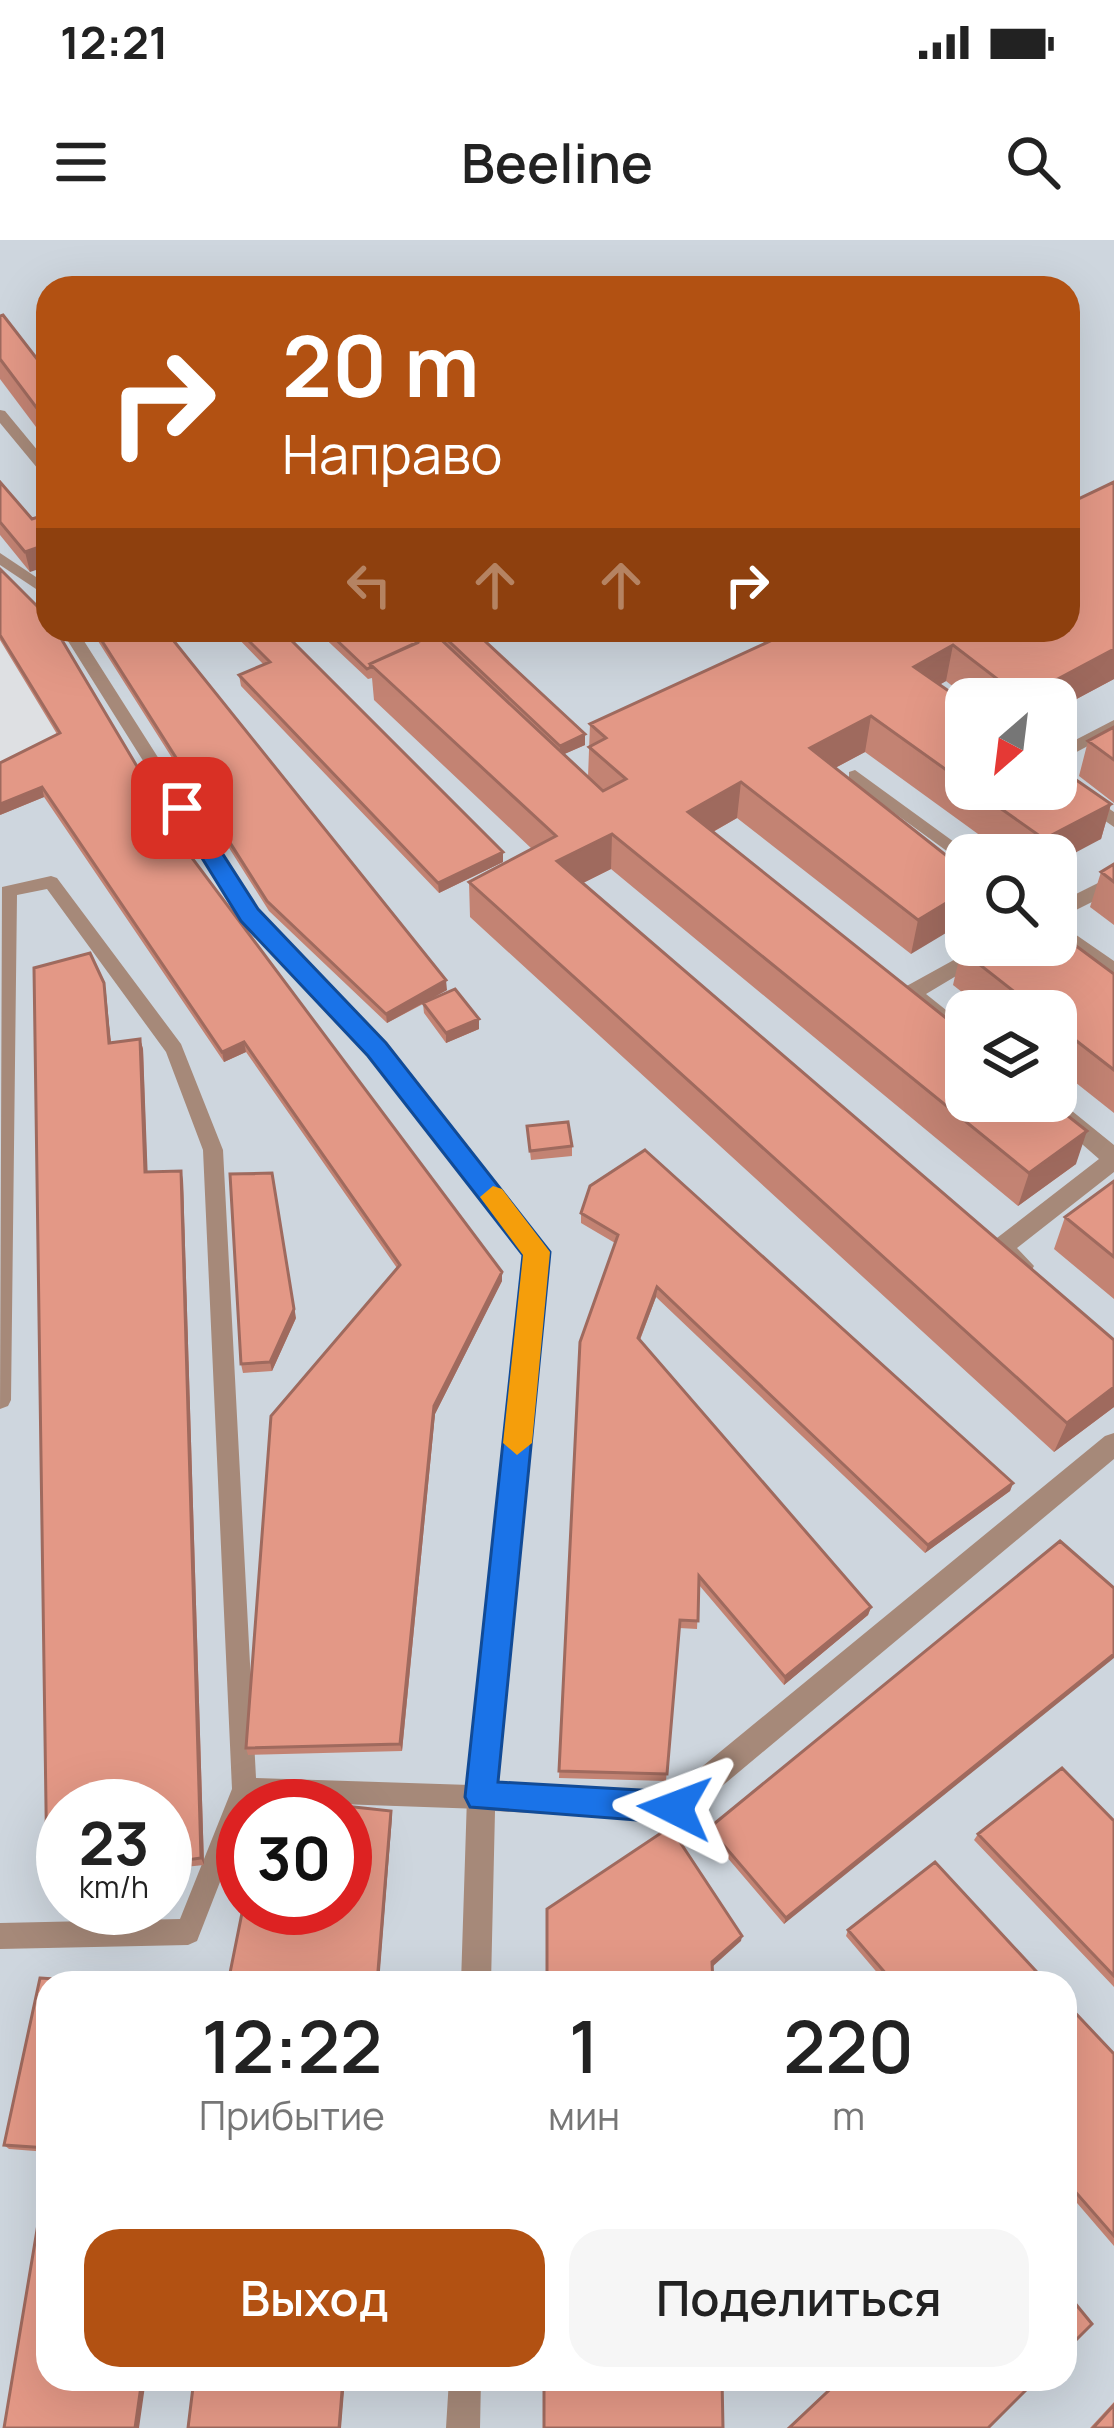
<!DOCTYPE html>
<html lang="ru">
<meta charset="utf-8">
<style>
body{margin:0;font-family:Manrope,sans-serif;background:#f6f6f6;color:#222;height:100vh;display:flex;flex-direction:column;font-size:45px;white-space:nowrap}
*{box-sizing:border-box;margin:0}
p{font-size:39px;color:#767676}
.icon{flex:none;width:66px;height:66px;fill:none;stroke:currentColor;stroke-width:2;stroke-linecap:round;stroke-linejoin:round}
.map{position:relative;flex:1;overflow:hidden}
.sheet{position:absolute;left:36px;top:1731px;width:1041px;height:420px;display:flex;flex-direction:column;background:#fff;border-radius:36px;box-shadow:0 12px 48px #0002}
.sheet>*{flex:none}
.top-card{position:absolute;left:36px;top:36px;width:1044px;height:366px;border-radius:36px;box-shadow:0 12px 48px #0002;background:#b25112;color:#fff;overflow:hidden}
.needle{width:78px;rotate:208deg}
.buttons{position:absolute;left:945px;top:438px;display:grid;gap:24px}
.buttons a{display:grid;place-items:center;width:132px;height:132px;border-radius:24px;background:#fff;box-shadow:0 12px 48px #0002;font-size:60px}
.speed{position:absolute;left:36px;top:1539px;display:flex;gap:24px;font-size:60px;font-weight:700;text-align:center}
.speed>*{display:grid;place-content:center;width:156px;height:156px;border-radius:50%;background:#fff;box-shadow:0 12px 48px #0002;line-height:1}
.speed small{font-size:30px;font-weight:400}
.speed .limit{border:18px solid #d22;background:#fff;color:#111}
.pin{position:absolute;display:grid;place-items:center;width:102px;height:102px;color:#fff;margin:-51px;border-radius:24px;box-shadow:0 6px 18px #0006}
.me{position:absolute;width:132px;margin:-66px;rotate:273deg;stroke-linejoin:round;filter:drop-shadow(0 0 9px #0008)}
.turn{display:flex;align-items:center;gap:42px;height:252px;padding:0 48px;font-size:54px}
.turn .icon{width:156px;height:156px;stroke-width:2.5}
.turn b{display:block;font-size:84px;line-height:102px}
.lanes{display:flex;align-items:center;height:114px;padding:0 48px;background:#0003;justify-content:center;gap:60px;direction:ltr}
.lanes .off{opacity:.35}
.eta{display:flex;justify-content:space-evenly;align-items:center;height:204px;text-align:center}
.eta b{font-size:72px;font-weight:600;line-height:84px}
.cta{display:flex;gap:24px;margin-top:auto;padding:24px 48px}
.cta a{flex:1;height:138px;border-radius:36px;background:#b25112;color:#fff;font-size:48px;font-weight:600;line-height:138px;text-align:center}
.cta a+a{background:#f6f6f6;color:#222}
.status{display:flex;justify-content:space-between;align-items:center;height:84px;padding:0 60px;background:#fff;direction:ltr}
.status svg{height:33px;fill:currentColor}
header{display:flex;justify-content:space-between;align-items:center;height:156px;padding:0 48px;background:#fff;font-size:54px;font-weight:600}
.map>svg:first-child{display:block}
.built{fill:#ced6de;fill-rule:evenodd}
.lines{fill:none;stroke-linecap:round;stroke-linejoin:round}
.service{fill:#a68979;fill-rule:evenodd}
.minor{fill:#a68979;fill-rule:evenodd}
.wall{fill:#c38373}
.shaded-wall{fill:#9f6a5e}
.building{fill:#e39886;stroke:#9f6a5e;stroke-width:3}
.route{fill:#1a73e8;stroke:#114b97;stroke-width:3}
.slow{fill:#f59e0b}
</style>
<div class="status"><b>12:21</b><svg viewBox="0 0 49 12"><path d="M0 12V9h3v3zM5 12V6h3v6zM10 12V3h3v9zM15 12V0h3v12zM26 1h20v11H26zM47 4h2v5h-2z"/></svg></div>
<header><svg class="icon" aria-label="menu" viewBox="0 0 24 24"><path d="M4 6h16M4 12h16M4 18h16"/></svg>Beeline<svg class="icon" aria-label="search" viewBox="0 0 24 24"><circle cx="10" cy="10" r="6"/><path d="M15 15l6 6"/></svg></header>
<div class="map">
<svg width="1114" height="2188" viewBox="0 0 1114 2188">
<rect width="100%" height="100%" fill="#dee0e3"/>
<!-- built -->
<path class="built" d="M0,0H1114V2188H0V535L62,503L0,400ZM48,48H1068V390H48ZM966,459H1056V549H966ZM966,615H1056V705H966ZM966,771H1056V861H966ZM63,1566H165V1668H63ZM243,1566H345V1668H243ZM48,1743H1065V2139H48Z"/>
<g class="lines">
<!-- service -->
<path class="service" d="M0,170L5,171L48,223V236L43,235L0,183Z
M0,313L48,345V357L0,325Z
M61,390H77L255,670L384,804L547,1012L493,1557L490,1565L481,1569L252,1561L250,1566H243V1583L197,1701L188,1705L0,1709V1683L180,1679L232,1549L203,910L166,812L47,649L17,655L11,1160L8,1166L0,1169L2,647L51,636L57,638L181,804L223,910L256,1538L470,1545L527,1014L370,814L243,680Z
M1114,480V492L1056,523V510Z
M855,530L972,615H966V625L849,540V532Z
M1056,533L1114,572V587L1056,547Z
M1056,681L1114,721V738L1056,696Z"/>
<!-- minor -->
<path class="minor" d="M1114,635V651L1056,680V664Z
M981,705H1008L926,754L966,786V806L899,753L903,748Z
M1056,858L1114,905V932L1017,1008L1034,1026L1030,1033L1022,1035L1014,1033L989,1008L993,1001L1099,919L1033,861Z
M1114,1193V1219L685,1577L675,1580L495,1571L491,1743H461L467,1557L471,1548L481,1544L670,1553L1105,1196Z
M449,2139H481L480,2188H446Z"/>
</g>
<!-- wall -->
<path class="wall" d="M0,76L48,133V203L0,139Z
M0,242L32,279L30,332L0,295Z
M1114,242V439L1056,470V459H969L946,441L939,445L966,463V549H1056L1111,564L1101,599L1056,615H1007L865,512L835,528L966,631L911,714L737,578L713,592L1076,924L1018,966L611,629L583,643L1114,1100V1167L1054,1212L470,677L469,642L532,609L374,460L372,438L368,439L316,390H404L417,403L433,395L427,390H473L585,505L564,514L588,537L590,484Z
M0,329L189,614L502,1041L435,1174L402,1511L248,1515L246,1508L397,1028L246,812L224,822L44,557L0,575L57,494L0,400Z
M91,390H165L447,750L423,763L479,789L446,803L424,773L423,764L387,783L269,671Z
M230,390H281L503,622L439,653L241,446L239,435L264,425Z
M1114,487V563L1079,536L1088,501Z
M1114,624V685L1090,667L1101,632Z
M961,710L1114,734V873L1056,827V771H986L953,745Z
M104,743L111,803L140,799L143,809L147,932L183,940L204,1625L165,1629V1566H63V1641L51,1643L47,1636Z
M527,886L572,906V916L531,920Z
M1114,941V1059L1054,1009L1065,977Z
M581,973L1013,1243L1010,1251L925,1313L656,1057L640,1100L871,1367L868,1375L784,1445L699,1345L697,1389L679,1388L666,1541L559,1538L580,1102L615,1003L581,983Z
M296,1078L272,1131L243,1133L241,1124Z
M1114,1348L784,1684L708,1595L709,1588Z
M1114,1581V1747L974,1600L978,1594Z
M848,1690L1047,1743H886L846,1696Z
M48,1743V1912L9,1909L4,1905Z
M1065,1762L1114,1814V2006L1065,1949Z
M1114,2162V2188H1090Z"/>
<!-- shaded-wall -->
<path class="shaded-wall" d="M48,304V326L30,332L25,312Z
M953,405L946,441L908,463L914,427Z
M1114,409V439L1056,470V459H1021Z
M871,476L865,512L805,544L810,508Z
M585,494V505L560,516V506Z
M741,542L737,578L686,607L688,572Z
M42,547L44,557L0,575V564Z
M1111,564L1101,599L1056,623V615H1039L1044,599Z
M612,594L611,629L557,656V621Z
M503,612V622L439,653L438,643Z
M966,651V681L911,714L918,680Z
M446,740L447,750L387,783L386,774Z
M104,743L106,753L112,813L109,803Z
M479,779V789L446,803V793Z
M140,799L143,809L148,942L145,932Z
M244,802L246,812L224,822L222,812Z
M1087,891L1076,924L1018,966L1029,933Z
M181,931L183,940L204,1625L201,1618Z
M272,933L296,1078L272,1131L270,1122Z
M502,1032V1041L435,1174L402,1511L400,1504L434,1166Z
M657,1047L656,1057L637,1107L638,1098Z
M1114,1147V1167L1054,1212L1067,1183Z
M1013,1243L1010,1251L925,1313L928,1305Z
M871,1367L868,1375L784,1445L785,1437Z
M1114,1414V1418L784,1684L786,1678Z
M391,1571L392,1577L379,1743H377Z
M742,1696L741,1701L711,1728L712,1722Z
M142,2139H146L139,2188H135Z
M343,2139H345L341,2188H339Z"/>
<!-- building -->
<path class="building" d="M3,75L48,133V183L0,119V76Z
M0,242L32,279L48,274V304L25,312L0,282Z
M1114,242V409L1022,458L953,405L914,427L966,463V544L871,476L810,508L966,631V651L918,680L741,542L688,572L966,794V861H1049L1087,891L1029,933L612,594L557,621L1114,1100V1147L1067,1183L469,642L556,596L370,424L435,394L603,551L626,539L589,507L606,498L590,484L794,390H1068V264Z
M0,329L48,377V390H56L189,614L502,1032L434,1166L400,1504L246,1508L271,1176L400,1025L244,802L222,812L42,547L0,564V523L60,493L0,395Z
M95,390H165L446,740L386,774L267,661Z
M238,390H281L503,612L438,643L239,435L270,422Z
M326,390H404L417,403L370,424L371,427L367,429Z
M437,390H473L585,494L560,506Z
M1114,487V520L1088,501Z
M1056,526L1111,564L1044,599L973,549H1056Z
M1114,624V642L1101,632Z
M1056,691L1114,734V830L1056,785V771H1039L961,710L970,705H1056Z
M90,713L104,743L109,803L140,799L145,932L181,931L201,1618L165,1623V1566H63V1634L47,1636L34,728Z
M455,749L479,779L446,793L423,763Z
M568,882L572,906L530,911L527,886Z
M645,910L1013,1243L928,1305L657,1047L638,1098L871,1367L785,1437L699,1336L698,1381L680,1380L667,1534L559,1531L580,1102L618,995L581,973L590,946Z
M272,933L294,1069L270,1122L241,1124L230,934Z
M1114,941V1017L1065,977Z
M1060,1301L1114,1348V1414L786,1678L709,1588Z
M1062,1528L1114,1581V1736L978,1594Z
M265,1559L342,1566H264Z
M345,1566L391,1571L377,1743H228L243,1668H345Z
M670,1587L742,1696L712,1722L713,1743H547V1669Z
M935,1622L1047,1743H894L848,1690Z
M40,1738L116,1743H48V1908L4,1905Z
M1065,1762L1114,1814V1996L1065,1940Z
M46,1936H48V2139H142L135,2188H4Z
M1065,2051L1092,2084L1065,2111Z
M194,2139H343L339,2188H188Z
M544,2139H722L723,2188H544Z
M841,2139H1037L988,2188H789Z
M1114,2165V2188H1093Z"/>
<!-- route -->
<path class="route" d="M182,560L190,563L258,669L386,803L550,1012L498,1542L675,1552L686,1557L691,1568L686,1578L675,1583L470,1567L465,1557L523,1015L368,816L241,681L171,568Z"/>
<!-- slow -->
<path class="slow" d="M493,946L502,949L550,1012L532,1203L517,1215L503,1203L523,1015L480,957Z"/>
</svg>
<div class="buttons">
<a><svg class="needle" viewBox="-14 -14 28 28"><path d="M0-13l5 13h-10z" fill="#e53935"/><path d="M0 13l5-13h-10z" fill="#767676"/></svg></a>
<a><svg class="icon" aria-label="search" viewBox="0 0 24 24"><circle cx="10" cy="10" r="6"/><path d="M15 15l6 6"/></svg></a>
<a><svg class="icon" aria-label="layers" viewBox="0 0 24 24"><path d="M12 4l9 5-9 5-9-5zM3 14l9 5 9-5"/></svg></a>
</div>
<div class="speed"><div>23<small>km/h</small></div><div class="limit">30</div></div>
<div class="pin" style="left:182px;top:568px;background:#d93025"><svg class="icon" aria-label="arrive" viewBox="0 0 24 24"><path d="M6 21V4h12l-3 4 3 4H6"/></svg></div>
<svg class="me" style="left:675px;top:1568px" viewBox="-20 -20 40 40"><path d="M0-17L14 15 0 8-14 15z" fill="#1a73e8" stroke="#fff" stroke-width="4"/></svg>
<div class="top-card">
<div class="turn"><svg class="icon" aria-label="right" viewBox="0 0 24 24"><path d="M7 20v-9h11M14 6l5 5-5 5"/></svg><div><b>20 m</b>Направо</div></div>
<div class="lanes"><svg class="icon off" aria-label="left" viewBox="0 0 24 24"><path d="M17 20v-9H6M10 6l-5 5 5 5"/></svg><svg class="icon off" aria-label="ahead" viewBox="0 0 24 24"><path d="M12 20V5M6 11l6-6 6 6"/></svg><svg class="icon off" aria-label="ahead" viewBox="0 0 24 24"><path d="M12 20V5M6 11l6-6 6 6"/></svg><svg class="icon" aria-label="right" viewBox="0 0 24 24"><path d="M7 20v-9h11M14 6l5 5-5 5"/></svg></div>
</div>
<section class="sheet">
<div class="eta">
<div><b>12:22</b><p>Прибытие</p></div>
<div><b>1</b><p>мин</p></div>
<div><b>220</b><p>m</p></div>
</div>
<div class="cta"><a>Выход</a><a>Поделиться</a></div>
</section>
</div>
